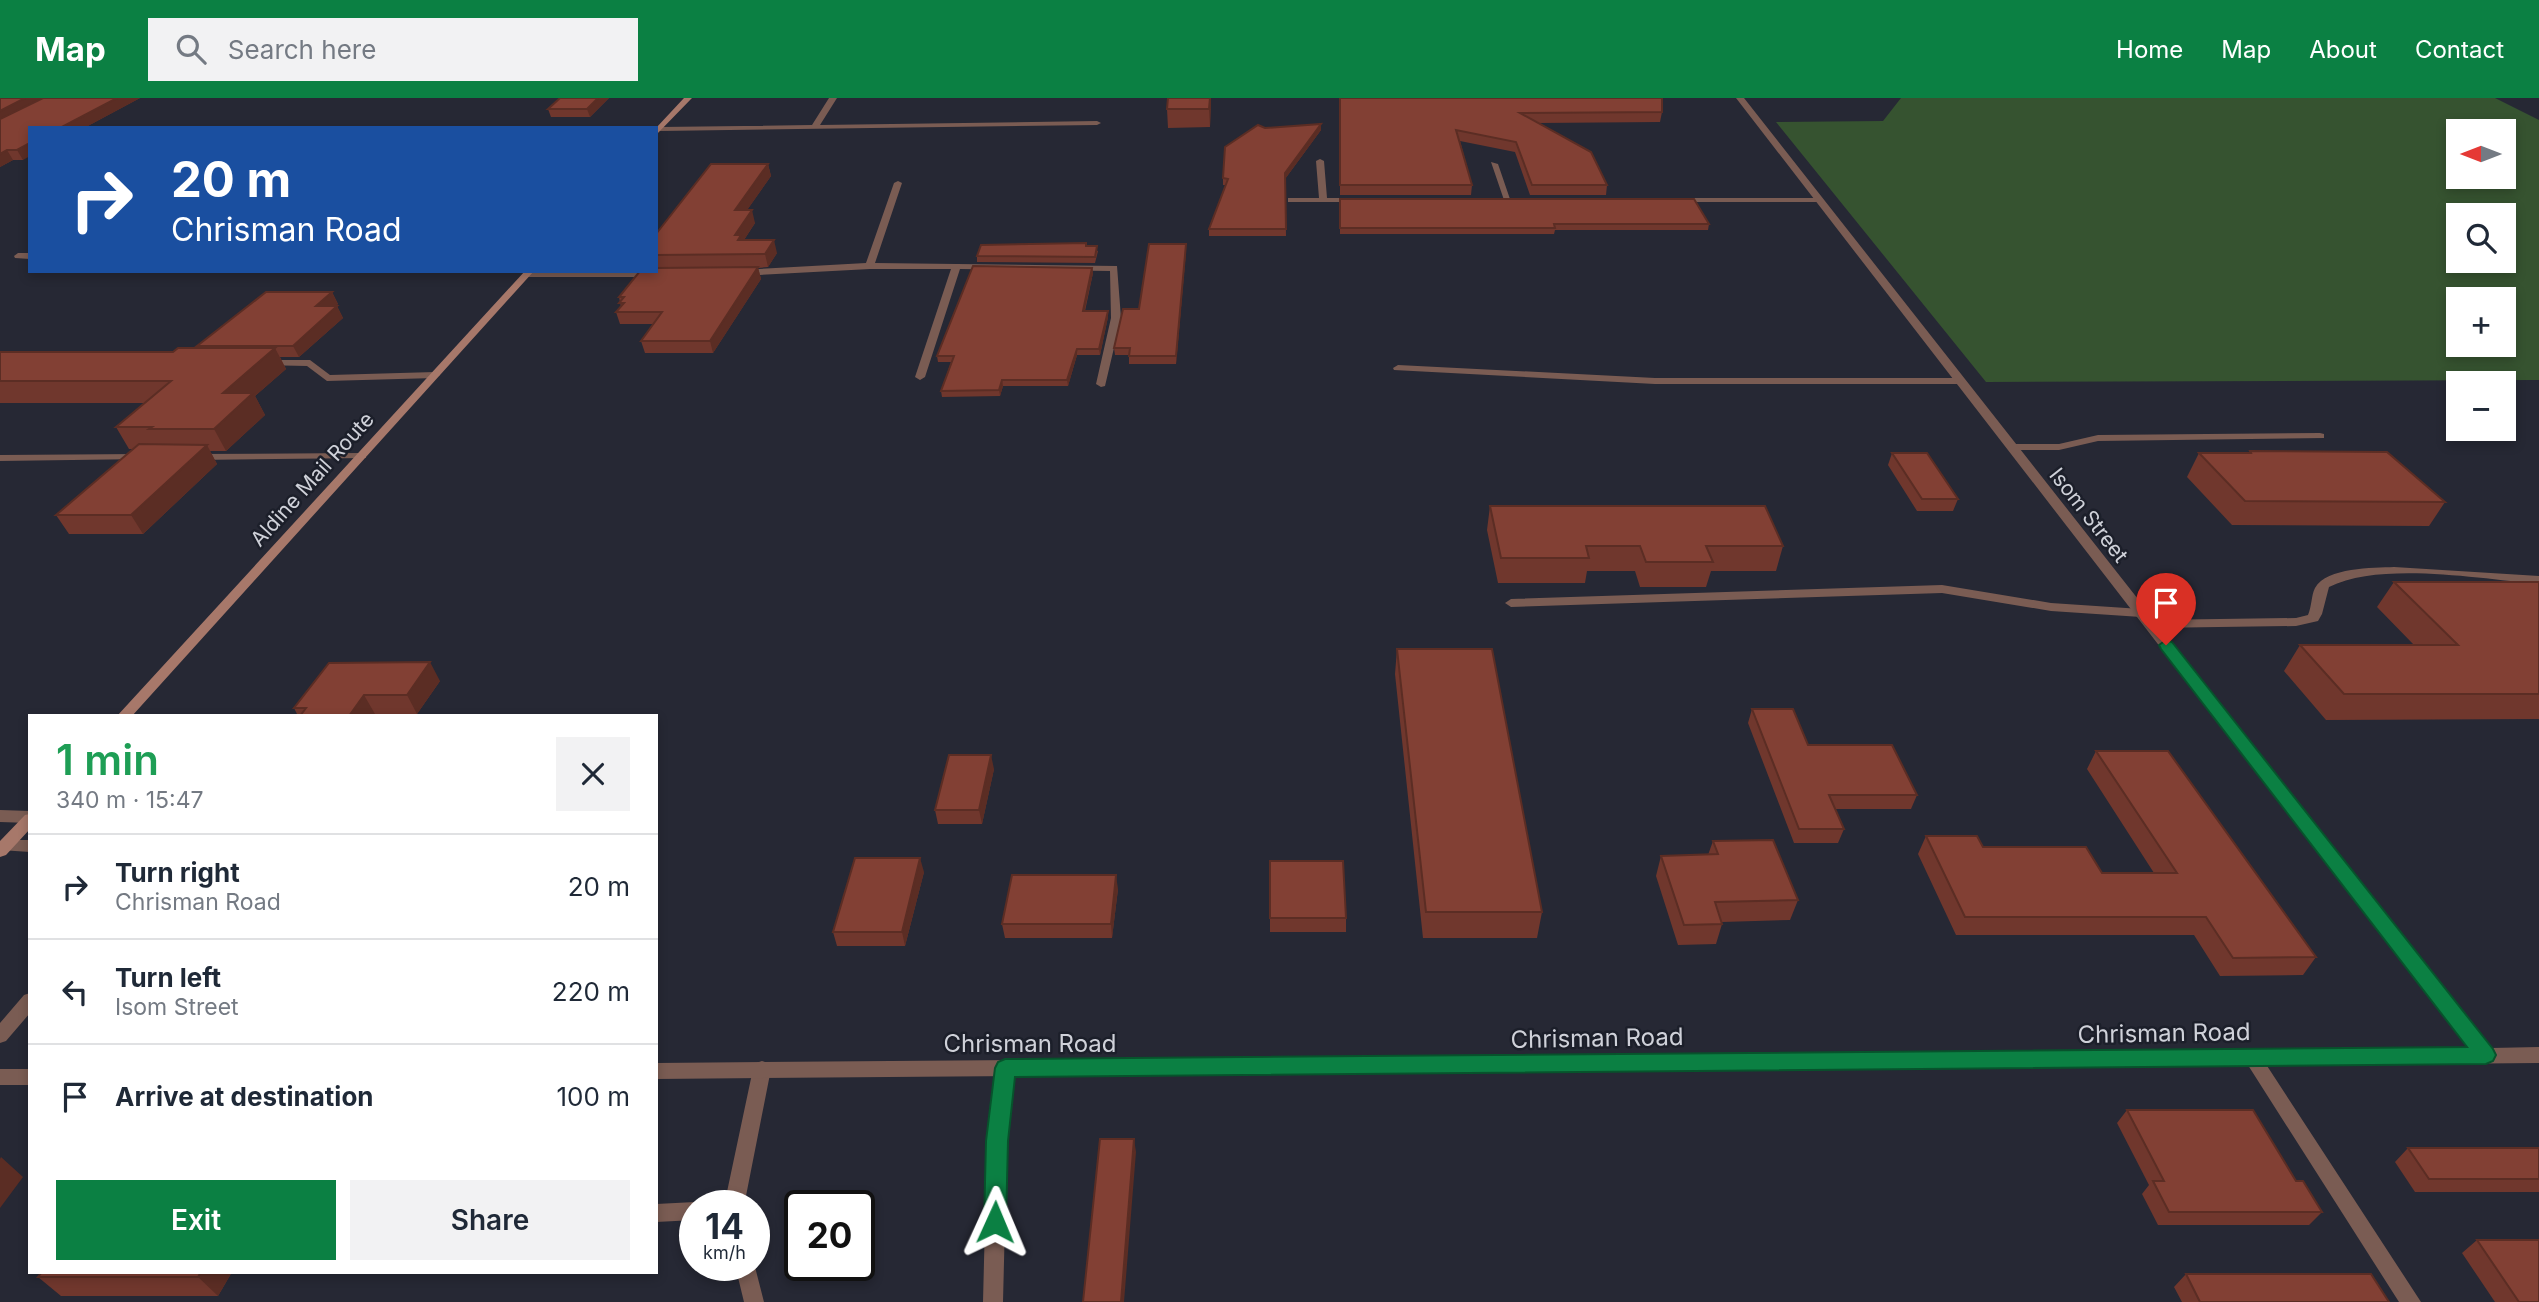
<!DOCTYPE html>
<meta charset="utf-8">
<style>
body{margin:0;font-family:Inter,sans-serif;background:#f2f2f3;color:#1f2937;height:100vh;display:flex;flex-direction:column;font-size:26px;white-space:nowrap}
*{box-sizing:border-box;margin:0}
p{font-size:23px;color:#747a83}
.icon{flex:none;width:38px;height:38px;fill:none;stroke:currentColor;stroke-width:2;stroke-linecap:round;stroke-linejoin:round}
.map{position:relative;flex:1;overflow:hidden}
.panel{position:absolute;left:28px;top:616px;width:630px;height:560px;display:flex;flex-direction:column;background:#fff;border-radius:0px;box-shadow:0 4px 10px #0003}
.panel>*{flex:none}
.guide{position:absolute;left:28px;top:28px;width:630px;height:147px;border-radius:0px;box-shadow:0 4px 10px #0003;background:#1a4fa0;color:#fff;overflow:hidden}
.needle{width:46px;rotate:270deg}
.fabs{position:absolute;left:2446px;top:21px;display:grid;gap:14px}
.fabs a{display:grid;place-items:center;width:70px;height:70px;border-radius:0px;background:#fff;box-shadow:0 4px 10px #0003;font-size:35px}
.speed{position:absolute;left:679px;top:1092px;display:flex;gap:14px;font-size:35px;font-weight:700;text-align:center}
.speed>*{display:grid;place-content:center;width:91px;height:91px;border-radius:50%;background:#fff;box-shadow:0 4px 10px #0003;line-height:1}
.speed small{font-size:18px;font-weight:400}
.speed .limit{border:4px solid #111;border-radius:10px;background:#fff;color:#111}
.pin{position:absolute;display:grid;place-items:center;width:60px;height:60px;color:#fff;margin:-72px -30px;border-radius:50% 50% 50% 0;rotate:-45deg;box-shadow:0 0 7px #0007}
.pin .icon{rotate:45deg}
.me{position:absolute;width:77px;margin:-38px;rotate:1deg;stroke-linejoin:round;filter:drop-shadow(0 0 5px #0008)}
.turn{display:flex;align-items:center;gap:24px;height:147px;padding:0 28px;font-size:32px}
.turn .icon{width:91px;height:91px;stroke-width:2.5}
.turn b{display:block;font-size:49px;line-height:60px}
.round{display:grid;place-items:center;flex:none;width:74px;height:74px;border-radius:0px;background:#f2f2f3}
.headline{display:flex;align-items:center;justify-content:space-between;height:119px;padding:0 28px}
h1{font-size:42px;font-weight:600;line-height:52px;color:#1e9e55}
.cta{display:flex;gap:14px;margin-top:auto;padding:14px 28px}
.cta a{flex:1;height:80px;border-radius:0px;background:#0b8043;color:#fff;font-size:28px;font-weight:600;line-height:80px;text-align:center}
.cta a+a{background:#f2f2f3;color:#1f2937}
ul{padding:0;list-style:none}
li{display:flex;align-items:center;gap:21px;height:105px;padding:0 28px;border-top:2px solid #e0e1e3}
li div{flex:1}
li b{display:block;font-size:26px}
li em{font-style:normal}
header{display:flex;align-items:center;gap:42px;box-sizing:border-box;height:98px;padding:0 35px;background:#0b8043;color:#fff}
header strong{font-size:33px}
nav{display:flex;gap:38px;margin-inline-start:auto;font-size:24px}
.search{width:490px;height:63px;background:#f2f2f3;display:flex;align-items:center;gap:18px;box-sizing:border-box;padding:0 24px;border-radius:0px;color:#747a83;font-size:26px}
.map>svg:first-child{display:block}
.green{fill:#365330;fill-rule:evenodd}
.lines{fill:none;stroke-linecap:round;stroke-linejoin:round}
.service{fill:#7a5c53;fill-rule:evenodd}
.minor{fill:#7a5c53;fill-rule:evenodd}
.secondary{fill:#a7786a;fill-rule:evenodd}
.wall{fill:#70372d}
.shaded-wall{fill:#5b2d24}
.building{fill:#824034;stroke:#5b2d24;stroke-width:2}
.route{fill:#0b8043;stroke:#07532c;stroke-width:2}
.labels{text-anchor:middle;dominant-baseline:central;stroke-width:5;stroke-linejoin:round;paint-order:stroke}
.street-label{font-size:21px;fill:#cfd1d9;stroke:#1c1f2a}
.near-street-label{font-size:24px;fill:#cfd1d9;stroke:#1c1f2a}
</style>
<header>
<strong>Map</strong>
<div class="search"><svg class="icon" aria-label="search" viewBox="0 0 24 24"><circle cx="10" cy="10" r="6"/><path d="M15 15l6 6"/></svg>Search here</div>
<nav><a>Home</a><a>Map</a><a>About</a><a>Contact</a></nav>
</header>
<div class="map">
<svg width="2539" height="1204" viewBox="0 0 2539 1204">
<rect width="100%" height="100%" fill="#262834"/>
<!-- green -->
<path class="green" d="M1901,0H2495L2539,22V282L1986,284L1776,24L1883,23ZM2459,33H2504V79H2459ZM2459,117H2504V163H2459ZM2459,201H2504V247H2459Z"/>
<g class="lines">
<!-- service -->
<path class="service" d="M829,0H837L820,27L1097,23L1101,25L1097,27L660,33L656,31L660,29L812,27Z
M1438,0H1449L1441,3Z
M1320,61L1324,63L1327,100H1362V104H1288V100H1319L1316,63Z
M1491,64L1498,66L1511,104L1504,102Z
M898,83L902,85L875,165L1117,168L1121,220L1105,288L1101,289L1096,286L1111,220L1110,173L960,171L925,279L920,282L915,279L951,171H870L741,178L736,175L741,172L866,165L894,85Z
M1674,100H1819L1823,102L1819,104H1674Z
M18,155H30V161L15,160L14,158Z
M527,174L655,173L660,176L655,179H524V175Z
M264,262H310L330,277L435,274L440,277L435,280L327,283L307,268L260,267L259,265Z
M1398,267L1655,280H1960L1965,283L1960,286H1655L1394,272L1393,270Z
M2320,335L2324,336V340L2098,343L2059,352H2012L2006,349L2012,346H2059L2098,337Z
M362,355L366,356V360L195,362L189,359L195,356Z
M140,356L146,359L144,361L0,363V357Z
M2394,469L2539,478V486C2481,481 2381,463 2329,489L2322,516L2318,523L2296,528L2150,530L2143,526L2150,522L2296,520L2308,517C2312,508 2311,498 2315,490C2327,469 2373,470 2394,469Z
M1942,487L2051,505L2141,511L2148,515L2141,519L2051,513L1942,495L1511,509L1505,505L1511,501Z
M0,712L30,713V725L0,724Z
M5,742H30V754L0,752V744Z
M30,895V915L6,943L0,945V925L24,897Z
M2252,951L2258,954L2421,1204H2399L2246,964L2243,959L2246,954Z
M1005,962L1011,964L1014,970L1007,1043L1003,1204H983L987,1043L996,970L999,964Z
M762,963L768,965L771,971L744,1108H724L753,971L756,965Z
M695,1104L703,1108H695V1122L656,1124V1106Z
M754,1165L764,1204H744L735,1167H754Z"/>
<!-- minor -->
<path class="minor" d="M1736,0H1744L2491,950L2539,949V965L656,981V965L2470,950Z
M0,971H30V987H0Z"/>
<!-- secondary -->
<path class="secondary" d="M684,0H692L656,37V30Z
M525,173H534L132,618H117Z
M30,716V731L6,757L0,759V743L25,717Z"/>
</g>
<!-- wall -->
<path class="wall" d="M0,0H140L84,30H30L23,62H13L0,69Z
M609,0L590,19H551L548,11Z
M1211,0L1210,29L1168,30L1167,11Z
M1340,0H1662V14L1660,24L1538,25L1607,87L1606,97H1530L1515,54L1460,43L1472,87L1471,97H1340Z
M1265,30L1321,32L1285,81L1286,138H1209V131L1226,87H1223V80Z
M768,66L771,78L747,112L755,125L744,142L777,155L768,169L758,170L761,181L713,255H645L641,243L654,226H620L616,214L621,209L619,199L656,173V136Z
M1340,101L1709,126L1708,132H1555L1554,136H1340Z
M1186,146V153L1176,266H1129V257H1115L1114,250L1139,211Z
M1087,148L1098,153L1095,165L977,164V158Z
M1092,170L1093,175L1085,213L1108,219L1100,257H1077L1068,288H1003L1000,298L942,299L941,293L951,264H938L937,258Z
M332,194L338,206L335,208H337L343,220L299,259H280L286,271L255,298L265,317L226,353H210L217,366L143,436H69L56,417L133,351H129L116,329L145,305H0V254H173L198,250L197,248Z
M2250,353L2445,404L2429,428L2232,427L2187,379L2199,355H2249Z
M1892,355L1958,401L1953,413H1917L1888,367Z
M1490,408L1783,448L1776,473H1711L1706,489H1640L1635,473H1587L1585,485H1498L1487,432Z
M2394,484H2539V621L2326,622L2284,573L2300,547H2414L2377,509Z
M1397,551L1542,814L1537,840H1423L1395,576Z
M440,583L417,616H375L374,618H298L294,610Z
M1752,611L1808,647L1917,697L1911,711H1835L1844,731L1838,745H1794L1748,625Z
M2096,653L2316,859L2303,877L2220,878L2194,837H1956L1918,756L1926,738L1983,749L2102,775H2154L2087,671Z
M994,671L982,726H938L935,712Z
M1713,743L1798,802L1790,822L1722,824V826L1716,846L1678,847L1656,778L1661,758L1708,757Z
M1270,763L1346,820V834H1270Z
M924,774L905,848H837L833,834Z
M1118,791L1112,840H1005L1002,826Z
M2127,1012L2296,1083L2322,1114L2309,1127H2158L2142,1096L2149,1087L2117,1025Z
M2408,1050H2539V1094H2415L2395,1064Z
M2477,1142L2539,1204H2495L2462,1155Z
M232,1174L218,1198H61L38,1179Z
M2186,1176L2389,1204H2182L2174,1189Z"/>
<!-- shaded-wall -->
<path class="shaded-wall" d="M25,0H50L0,25V13Z
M117,0H140L84,30H60Z
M598,0H609L590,19L587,11Z
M1210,0H1211L1210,29L1209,11Z
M1321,26V32L1285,81V75Z
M30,45V58L23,62L17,52Z
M7,52L13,62L0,69V56Z
M768,66L771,78L738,125L735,112Z
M752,112L755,125L742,145L744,150L735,137Z
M774,142L777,155L768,169L765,156Z
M1186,146V153L1176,266V258Z
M758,169L761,181L713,255L710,243Z
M1092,170L1093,175L1083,219V213Z
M332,194L338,206L322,220L316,208Z
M337,208L343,220L299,259L293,248Z
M1108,213V219L1100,257L1099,251Z
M275,250L286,271L255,298L265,317L226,353L214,331L223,295Z
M1077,251V257L1068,288L1067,282Z
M1002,282L1003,288L1000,298L999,292Z
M207,347L217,366L143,436L131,417Z
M430,564L440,583L417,616L407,597Z
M364,597L375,616L374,618H349Z
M991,657L994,671L982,726L979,712Z
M920,760L924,774L905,848L902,834Z
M1116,777L1118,791L1112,840L1111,826Z
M1134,1041L1136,1054L1124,1204H1121Z
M1,1059L23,1079L0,1110V1061Z
M201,1174H232L218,1198L198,1179Z"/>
<!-- building -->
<path class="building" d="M0,0H25L0,13Z
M43,0H117L60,30H30V45L17,52H7L0,56V21Z
M560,0H598L587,11H548Z
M1168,0H1210L1209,11H1167Z
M1340,0H1662V14L1520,15L1591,54L1607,87H1532L1516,44L1456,32L1472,87H1340Z
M1321,26L1285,75L1286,131H1209L1228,81L1223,80L1225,49L1258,27L1265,30Z
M711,66H768L735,112H752L735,137H741L738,142H774L765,156L656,157V136Z
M1340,101H1694L1709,126H1554L1555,130H1340Z
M1086,145V148H1097L1095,159L977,158L981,147Z
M1149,146H1186L1176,258H1129L1130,250H1114L1123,211H1139Z
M973,168L1092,170L1083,213H1108L1099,251H1077L1067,282H1002L999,292L941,293L954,258H937Z
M758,169L710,243H641L662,214H616L624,205H619L624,199H619L640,173H656V170Z
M266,194H332L316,208H337L293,248H197Z
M178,250H275L223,295H253L214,331H149L152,329H116L171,283H0V254H173Z
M139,346L207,347L131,417H56Z
M2250,353L2387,354L2445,404L2245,403L2199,355H2251Z
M1892,355H1927L1958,401H1922Z
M1490,408H1765L1783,448H1706L1713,464H1646L1640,448H1586L1589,460H1501Z
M2394,484H2539V596H2344L2300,547H2458Z
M1397,551H1492L1542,814H1426Z
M430,564L407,597H364L349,618H300L306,610H294L329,565Z
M1752,611H1793L1808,647H1892L1917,697H1829L1844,731H1799Z
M2096,653H2168L2316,859L2233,860L2206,819H1965L1926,738H1977L1983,749H2086L2102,775H2177Z
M949,657H991L979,712H935Z
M1773,742L1798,802L1715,804L1722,826L1684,827L1661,758L1718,756L1713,743Z
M855,760H920L902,834H833Z
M1270,763H1343L1346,820H1270Z
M1012,777H1116L1111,826H1002Z
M2127,1012H2253L2296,1083H2303L2322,1114H2169L2153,1083H2164Z
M1100,1041H1134L1121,1204H1083Z
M2408,1050H2539V1081H2429Z
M2477,1142H2539V1204H2519Z
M42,1174H201L198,1179H38Z
M2186,1176H2371L2389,1204H2200Z"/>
<!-- route -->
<path class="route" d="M2166,542L2172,544L2493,951L2496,957L2493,963L2486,966L1015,979L1008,1043L1006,1124L1003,1131L995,1134L987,1131L984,1124L986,1043L995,970L998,964L1005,961L2467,949L2161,551L2159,547Z"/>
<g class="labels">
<!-- street labels -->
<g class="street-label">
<text transform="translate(312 381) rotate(-48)">Aldine Mail Route</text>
<text transform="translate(2089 417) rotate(52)">Isom Street</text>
</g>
<!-- near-street labels -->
<g class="near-street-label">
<text transform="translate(2164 935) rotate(-1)">Chrisman Road</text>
<text transform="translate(1597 940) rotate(-1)">Chrisman Road</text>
<text x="1030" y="945">Chrisman Road</text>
</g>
</g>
</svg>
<div class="fabs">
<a><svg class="needle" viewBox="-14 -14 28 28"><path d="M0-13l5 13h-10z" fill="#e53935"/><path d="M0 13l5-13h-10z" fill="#747a83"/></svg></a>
<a><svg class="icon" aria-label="search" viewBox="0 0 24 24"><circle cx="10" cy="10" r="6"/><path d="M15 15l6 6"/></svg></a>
<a>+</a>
<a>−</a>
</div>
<div class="speed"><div>14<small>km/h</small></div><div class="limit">20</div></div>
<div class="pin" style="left:2166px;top:547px;background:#d93025"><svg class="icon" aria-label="arrive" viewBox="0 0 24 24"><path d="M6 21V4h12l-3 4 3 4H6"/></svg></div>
<svg class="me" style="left:995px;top:1124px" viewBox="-20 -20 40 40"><path d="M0-17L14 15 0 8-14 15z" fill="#0b8043" stroke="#fff" stroke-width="4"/></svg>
<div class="guide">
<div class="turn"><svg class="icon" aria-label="right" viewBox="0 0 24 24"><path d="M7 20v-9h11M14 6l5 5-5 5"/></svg><div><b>20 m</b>Chrisman Road</div></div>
</div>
<section class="panel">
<div class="headline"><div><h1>1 min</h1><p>340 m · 15:47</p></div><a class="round"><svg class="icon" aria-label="close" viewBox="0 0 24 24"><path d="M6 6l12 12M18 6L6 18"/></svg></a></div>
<ul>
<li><svg class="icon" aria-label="right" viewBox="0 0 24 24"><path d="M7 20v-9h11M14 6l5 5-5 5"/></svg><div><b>Turn right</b><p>Chrisman Road</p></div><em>20 m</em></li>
<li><svg class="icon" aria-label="left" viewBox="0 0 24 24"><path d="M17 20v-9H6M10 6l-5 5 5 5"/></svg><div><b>Turn left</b><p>Isom Street</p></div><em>220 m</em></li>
<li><svg class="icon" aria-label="arrive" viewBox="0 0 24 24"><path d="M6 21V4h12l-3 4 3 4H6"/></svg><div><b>Arrive at destination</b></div><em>100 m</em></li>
</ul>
<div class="cta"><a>Exit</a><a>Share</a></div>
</section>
</div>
